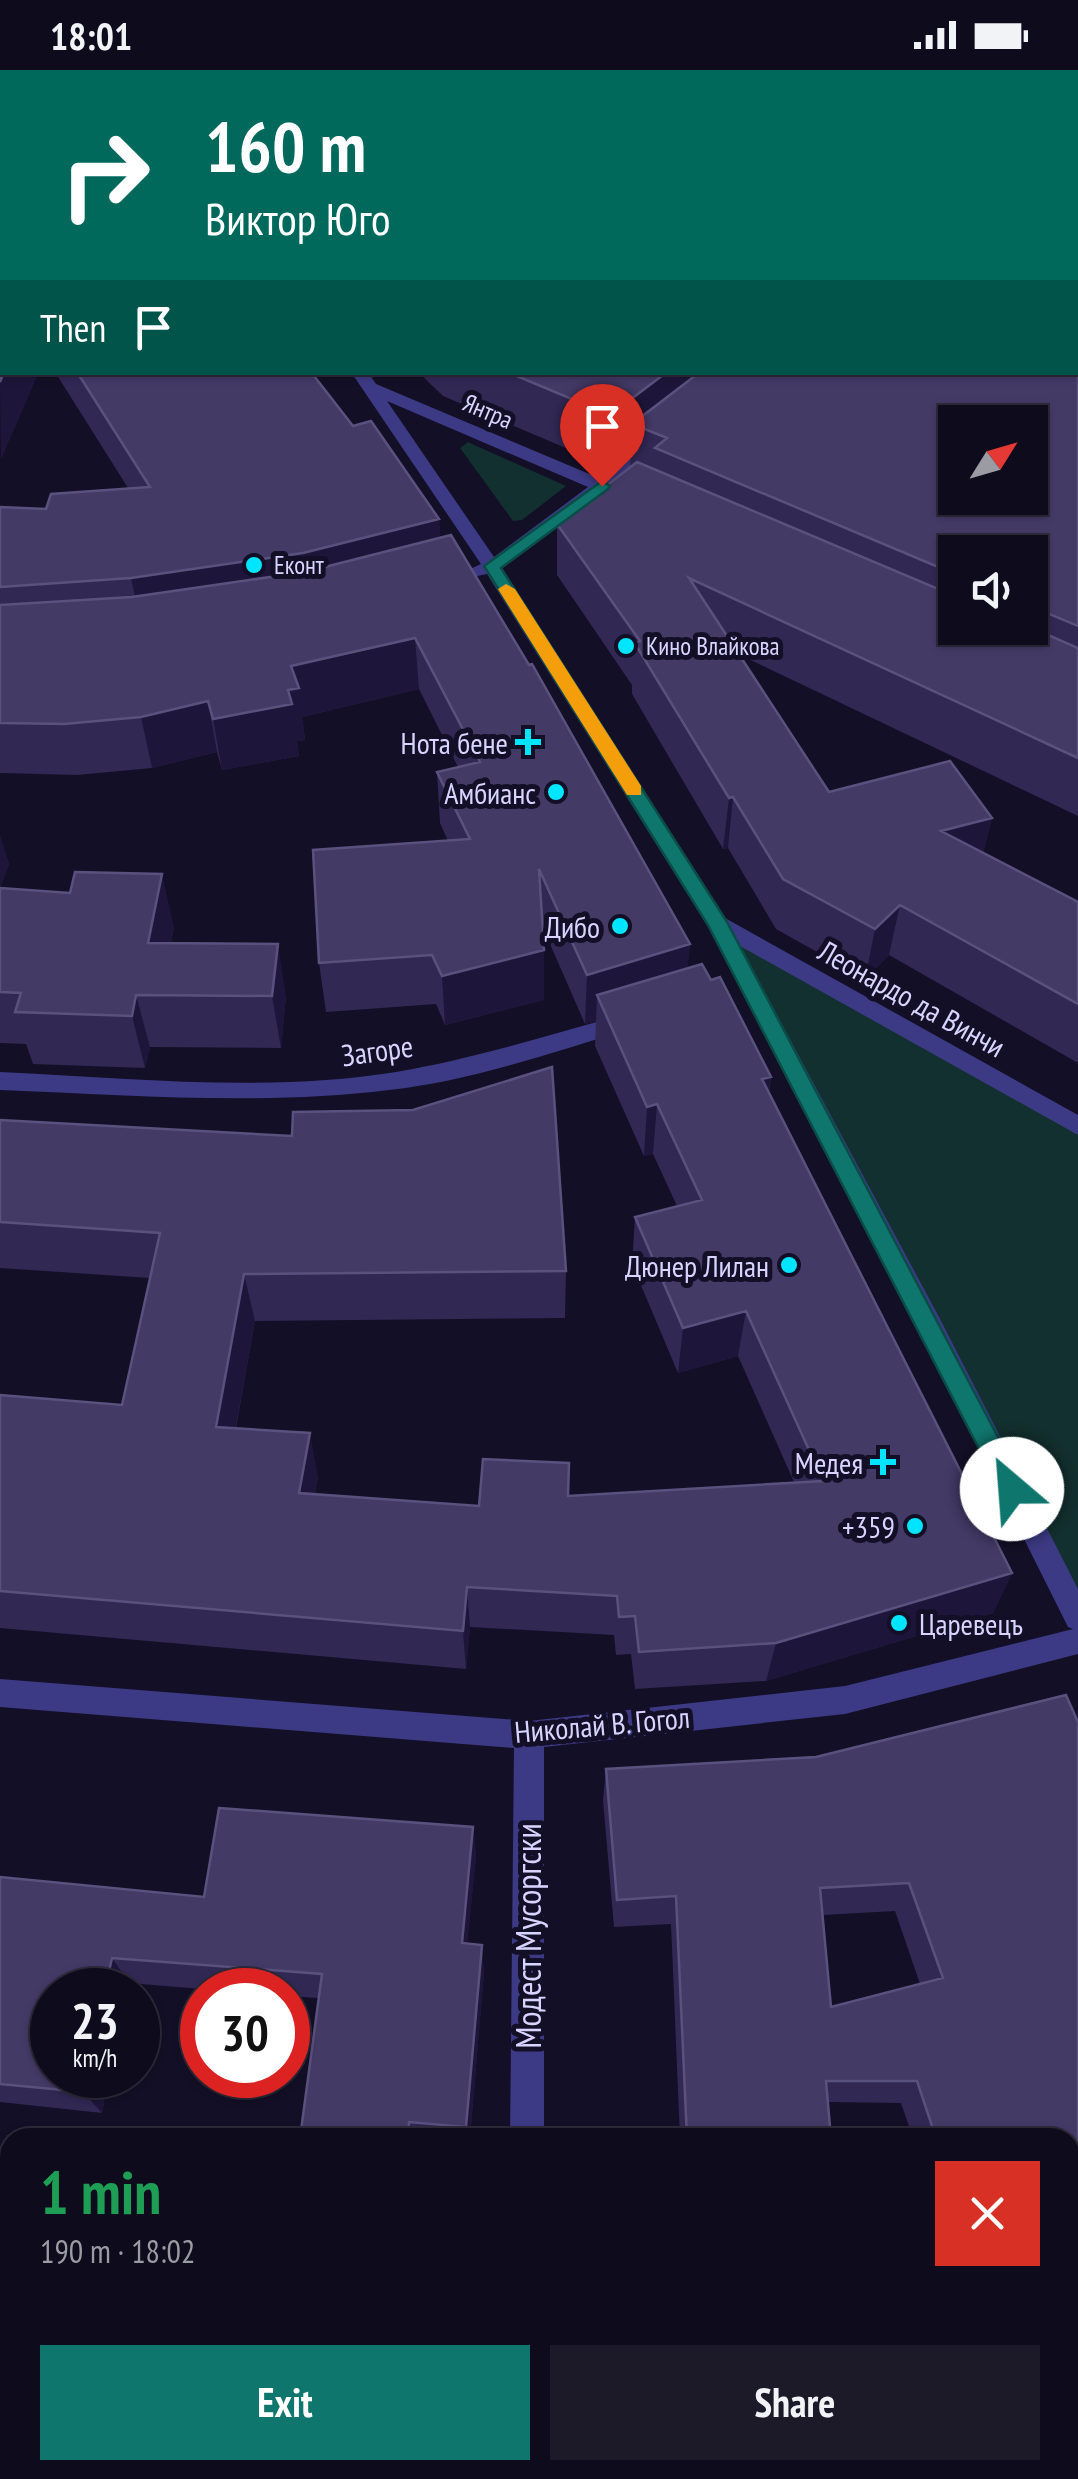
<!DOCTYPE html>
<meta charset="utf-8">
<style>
body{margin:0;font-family:"PT Sans Narrow",sans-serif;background:#1c1929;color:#f1f3f6;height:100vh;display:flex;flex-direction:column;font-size:38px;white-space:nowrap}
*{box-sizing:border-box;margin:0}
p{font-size:32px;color:#9b9ba3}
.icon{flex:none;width:55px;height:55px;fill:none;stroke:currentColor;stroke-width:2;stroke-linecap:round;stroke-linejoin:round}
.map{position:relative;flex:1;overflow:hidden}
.details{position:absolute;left:0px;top:2058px;width:1080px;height:352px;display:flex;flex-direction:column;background:#0e0b1c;border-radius:30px 30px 0 0;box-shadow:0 2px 8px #0004,0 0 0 2px #2e2b3b}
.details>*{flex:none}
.guide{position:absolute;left:0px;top:0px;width:1080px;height:305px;box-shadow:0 2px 8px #0004,0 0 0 2px #2e2b3b;background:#00695c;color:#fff;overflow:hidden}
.needle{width:65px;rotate:53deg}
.buttons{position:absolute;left:938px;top:335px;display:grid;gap:20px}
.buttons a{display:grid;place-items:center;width:110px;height:110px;border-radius:0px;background:#0e0b1c;box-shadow:0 2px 8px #0004,0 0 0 2px #2e2b3b;font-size:50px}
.speed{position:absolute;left:30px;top:1898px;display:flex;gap:20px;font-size:50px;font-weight:700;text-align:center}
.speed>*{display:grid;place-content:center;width:130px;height:130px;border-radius:50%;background:#0e0b1c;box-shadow:0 2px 8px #0004,0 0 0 2px #2e2b3b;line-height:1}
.speed small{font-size:25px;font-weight:400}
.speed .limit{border:15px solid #d22;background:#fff;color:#111}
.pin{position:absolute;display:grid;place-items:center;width:85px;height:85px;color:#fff;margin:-102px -42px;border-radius:50% 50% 50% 0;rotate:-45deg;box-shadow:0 0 10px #0007}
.pin .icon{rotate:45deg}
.me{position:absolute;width:110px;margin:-55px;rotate:333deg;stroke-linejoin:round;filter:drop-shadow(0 0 8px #0008)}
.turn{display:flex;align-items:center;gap:35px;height:210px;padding:0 40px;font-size:45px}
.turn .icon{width:130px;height:130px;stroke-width:2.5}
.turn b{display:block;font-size:70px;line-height:85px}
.then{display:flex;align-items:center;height:95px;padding:0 40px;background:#0003;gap:20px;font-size:38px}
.round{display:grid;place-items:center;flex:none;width:105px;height:105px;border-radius:0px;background:#1c1929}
.summary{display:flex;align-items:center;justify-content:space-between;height:170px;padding:0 40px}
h1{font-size:60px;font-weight:800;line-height:75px;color:#1e9e55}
.button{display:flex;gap:20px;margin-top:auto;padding:20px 40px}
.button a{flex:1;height:115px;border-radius:0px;background:#0f766e;color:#fff;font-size:40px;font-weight:800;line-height:115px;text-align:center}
.button a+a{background:#1c1929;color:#f1f3f6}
.status{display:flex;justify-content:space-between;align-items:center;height:70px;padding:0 50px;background:#0e0b1c;direction:ltr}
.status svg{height:28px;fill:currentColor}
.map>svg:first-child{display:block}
.green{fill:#12302f}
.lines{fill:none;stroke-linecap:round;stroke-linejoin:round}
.minor{fill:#3d3a85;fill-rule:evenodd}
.major{fill:#c25bff;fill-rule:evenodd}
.wall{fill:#312854;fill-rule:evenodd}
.shaded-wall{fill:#1d163a}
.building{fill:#433a66;stroke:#5a527e;stroke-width:2.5;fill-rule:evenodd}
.route{fill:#0f766e;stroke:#0a4d48;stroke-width:2.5}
.slow{fill:#f59e0b}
.poi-dot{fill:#00e5ff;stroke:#130f26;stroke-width:4}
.labels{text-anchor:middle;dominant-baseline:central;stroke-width:10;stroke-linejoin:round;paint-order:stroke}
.far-street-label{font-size:25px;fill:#d9d4ff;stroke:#130f26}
.far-poi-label{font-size:25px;fill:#d9d4ff;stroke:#130f26;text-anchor:start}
.poi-label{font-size:30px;fill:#d9d4ff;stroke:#130f26;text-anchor:end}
.street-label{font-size:30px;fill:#d9d4ff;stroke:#130f26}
.near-street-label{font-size:35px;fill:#d9d4ff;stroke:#130f26}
</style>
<div class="status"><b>18:01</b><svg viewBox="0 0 49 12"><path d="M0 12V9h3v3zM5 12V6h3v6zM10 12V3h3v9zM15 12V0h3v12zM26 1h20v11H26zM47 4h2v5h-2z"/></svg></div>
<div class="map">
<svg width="1078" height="2409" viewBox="0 0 1078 2409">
<rect width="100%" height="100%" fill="#130f26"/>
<!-- green -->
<path class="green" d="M468,372L472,374L566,416L522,450L513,451L460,378Z
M717,853L1078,1056V1548Z"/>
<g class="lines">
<!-- minor -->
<path class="minor" d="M92,0H106L107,2H93Z
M351,302H368L376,314L599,408L650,370H662V378L613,415L620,420L617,424L602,423L502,498L725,848L1078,1045V1065L740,876L940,1249L1078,1519V1584L845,1644L544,1677V2068H510L514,1678L0,1637V1609L529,1651L845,1616L1073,1559L1068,1557L922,1265L707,855L487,504L477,506L468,500L481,494ZM387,331L588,417L494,487Z
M625,944L633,946L636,952L633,958C554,982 471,1011 389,1020C260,1036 130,1025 0,1020V1002C130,1008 267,1023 396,1002C474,989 549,965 625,944Z
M508,2400H544V2409H508Z"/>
<!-- major -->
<path class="major" d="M497,0H518L519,2H499Z"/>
</g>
<!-- wall -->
<path class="wall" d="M577,0H1078V66V2H584Z
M1078,272V746L740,585L829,722L992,748L983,783L1078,832V993L889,885L865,909L776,859L728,778L723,779L632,624V615L557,505V454L630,397L631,378L608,396L443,326L418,302H1078ZM955,482H1030V558H955Z
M55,302H311L353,356L439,449L440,468L690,874L687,898L771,1007L769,1022L1012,1503L993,1543L766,1611L635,1619L631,1584L616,1585L614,1565L470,1557L466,1599L0,1558V1325L122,1335L150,1208L0,1198V1050L566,1201L565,1248L255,1251L236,1358L318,1406L315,1424L479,1436L569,1393V1426L794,1412L738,1286L678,1303L632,1194L635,1147L677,1136L653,1084L644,1086L595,976L596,951L585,954L543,858L544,930L445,955L436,934L326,942L319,893L448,771L440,753L437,702L458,697L419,619L302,647L305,670L297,671L299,686L222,700L217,682L152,698L77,705L0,703V437L46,439L128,418Z
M0,766L9,794L0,818L174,857L171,873L286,926L281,978L150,977L145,998L33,994L26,974L0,973Z
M1078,1652V2409H1062L1059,2400H1070V2068H913L901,2033L828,2032L831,2068H680L671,1854L614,1857L603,1730L606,1699L816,1687ZM895,1841L920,1914L831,1937L823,1845Z
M473,1757L476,1786L467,1873L484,1901L470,2068H300L318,1928L288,1926V1920H214L129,1913L52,2005H109L102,2043L0,2032V1807L204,1827Z"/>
<!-- shaded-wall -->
<path class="shaded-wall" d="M4,302H39L1,390L0,312Z
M667,302H731L632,354L631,378L608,396L610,345Z
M439,449L442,500L142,559L131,508Z
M415,568L419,619L302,647L305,670L297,671L299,686L222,700L213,649L288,620L291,596Z
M208,631L217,682L152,698L141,647Z
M733,727L728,778L723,779L729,728Z
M992,748L979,798L941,761Z
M0,766L9,794L0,819Z
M162,804L174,857L160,926L148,873Z
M900,835L889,885L865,909L875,859Z
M278,874L286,926L281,978L272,926Z
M690,874L685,924L597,925L596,951L585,954L587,905Z
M544,880V930L445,955L442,906Z
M136,925L150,977L145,998L132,946Z
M771,1007L763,1057L762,1009Z
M657,1034L653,1084L644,1086L647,1037Z
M244,1204L255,1251L228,1400L216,1357Z
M746,1241L738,1286L678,1303L683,1258Z
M310,1363L318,1406L308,1465L299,1423Z
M1012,1503L993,1543L766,1611L776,1573Z
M467,1517L470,1557L466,1599L463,1561Z
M473,1757L476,1786L465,1898L462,1873Z
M482,1875L484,1901L470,2068H468L466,2057Z
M112,1888L129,1913L127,1920H105Z
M86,2005H109L102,2043L83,2022Z
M451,2400H455V2409H450Z"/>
<!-- building -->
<path class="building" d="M206,0H283L290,2H201Z
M731,0H1078V26V2H739Z
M2,35V302H4L0,312V40Z
M1078,272V556L1030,536V482H955V504L655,378L667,368L632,354L700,302H1078ZM955,352H1030V428H955Z
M77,302H311L353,356L371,351L439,449L303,483L131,508L0,517V437L46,439L51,424L150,417Z
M507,302H667L610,345Z
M637,392L955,526V558L1030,557L1078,578V688L689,508L829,722L950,691L992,748L941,761L1078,832V934L900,835L875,859L783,809L733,727L729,728L634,572L640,571L557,454Z
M451,465L529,595L532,594L690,874L587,905L539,799L544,880L442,906L432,885L319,893L313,780L470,769L437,702L480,692L415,568L291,596L299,618L288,620L292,634L213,649L208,631L141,647L64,654L0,653V535L132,527L305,502Z
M75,802L162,804L148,873L278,874L272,926L136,925L132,946L15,942L21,923L0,922V818L70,823Z
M702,894L711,910L720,907L771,1007L762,1009L1012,1503L776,1573L639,1582L635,1546L619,1547L617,1526L467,1517L463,1561L0,1521V1325L122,1335L160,1163L0,1152V1050L292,1066L293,1042L413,1040L552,997L566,1201L244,1204L216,1357L310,1363L299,1423L479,1436L483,1389L569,1393L568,1426L823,1411L746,1241L683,1258L635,1147L702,1130L657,1034L647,1037L597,925Z
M1066,1625L1078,1652V2377L1070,2354V2068H962L961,2062L942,2068H936L917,2011H826L831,2068H687L676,1826L617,1830L606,1699L816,1687ZM909,1813L943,1908L831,1937L820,1818Z
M219,1738L473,1757L462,1873L482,1875L466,2057L409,2052L408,2068H300L322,1904L112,1888L105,1920H52V2005H86L83,2022L0,2014V1807L204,1827Z
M280,2400H451L450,2409H280Z"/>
<!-- route -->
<path class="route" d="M602,411L610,416L608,419L501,498L727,852L1021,1411L1025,1419L1021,1427L1012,1430L1004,1427L708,855L484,496Z"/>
<!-- slow -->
<path class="slow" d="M506,514L515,519L641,716V725H627L498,519Z"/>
<!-- markers -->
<g class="poi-dot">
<circle cx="254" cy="495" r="10"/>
<circle cx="626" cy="576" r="10"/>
<path d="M523 657h10v10h10v10h-10v10h-10v-10h-10v-10h10z"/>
<circle cx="556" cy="722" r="10"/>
<circle cx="620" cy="856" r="10"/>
<circle cx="789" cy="1195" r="10"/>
<path d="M878 1377h10v10h10v10h-10v10h-10v-10h-10v-10h10z"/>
<circle cx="915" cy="1456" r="10"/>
<circle cx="899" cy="1553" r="10"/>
</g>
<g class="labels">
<!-- far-street labels -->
<g class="far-street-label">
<text transform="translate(488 341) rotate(23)">Янтра</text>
</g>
<!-- far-poi labels -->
<g class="far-poi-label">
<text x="274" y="495">Еконт</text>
<text x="646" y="576">Кино Влайкова</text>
</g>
<!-- poi labels -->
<g class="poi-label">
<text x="508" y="672">Нота бене</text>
<text x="536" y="722">Амбианс</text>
<text x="600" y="856">Дибо</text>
<text x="769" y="1195">Дюнер Лилан</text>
<text x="863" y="1392">Медея</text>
<text x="895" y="1456">+359</text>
<text x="919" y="1553" text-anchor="start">Царевецъ</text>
</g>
<!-- street labels -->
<g class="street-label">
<text transform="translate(912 928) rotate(29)">Леонардо да Винчи</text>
<text transform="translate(377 980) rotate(-8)">Загоре</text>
<text transform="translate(602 1654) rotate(-5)">Николай В. Гогол</text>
</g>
<!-- near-street labels -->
<g class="near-street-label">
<text transform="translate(528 1866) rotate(-90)">Модест Мусоргски</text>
</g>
</g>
</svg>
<div class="buttons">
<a><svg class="needle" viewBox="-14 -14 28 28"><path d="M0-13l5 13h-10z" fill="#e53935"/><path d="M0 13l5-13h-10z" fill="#9b9ba3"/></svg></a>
<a><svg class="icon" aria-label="sound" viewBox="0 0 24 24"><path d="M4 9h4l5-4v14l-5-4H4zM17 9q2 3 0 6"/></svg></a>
</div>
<div class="speed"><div>23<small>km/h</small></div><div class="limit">30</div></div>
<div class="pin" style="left:602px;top:416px;background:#d93025"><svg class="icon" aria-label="arrive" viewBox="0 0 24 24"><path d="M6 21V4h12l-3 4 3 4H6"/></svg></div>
<svg class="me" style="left:1012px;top:1419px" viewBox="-20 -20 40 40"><circle r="19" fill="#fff"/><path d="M0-13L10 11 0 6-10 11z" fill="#0f766e"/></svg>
<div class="guide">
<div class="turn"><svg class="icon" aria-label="right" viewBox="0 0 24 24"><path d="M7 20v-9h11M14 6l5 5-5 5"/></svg><div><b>160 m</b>Виктор Юго</div></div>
<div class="then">Then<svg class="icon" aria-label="arrive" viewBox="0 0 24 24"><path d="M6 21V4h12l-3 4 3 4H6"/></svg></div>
</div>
<section class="details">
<div class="summary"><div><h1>1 min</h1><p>190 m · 18:02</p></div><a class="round" style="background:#d93025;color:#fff"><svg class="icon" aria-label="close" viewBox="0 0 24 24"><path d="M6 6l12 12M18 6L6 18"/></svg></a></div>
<div class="button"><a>Exit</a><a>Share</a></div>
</section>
</div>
